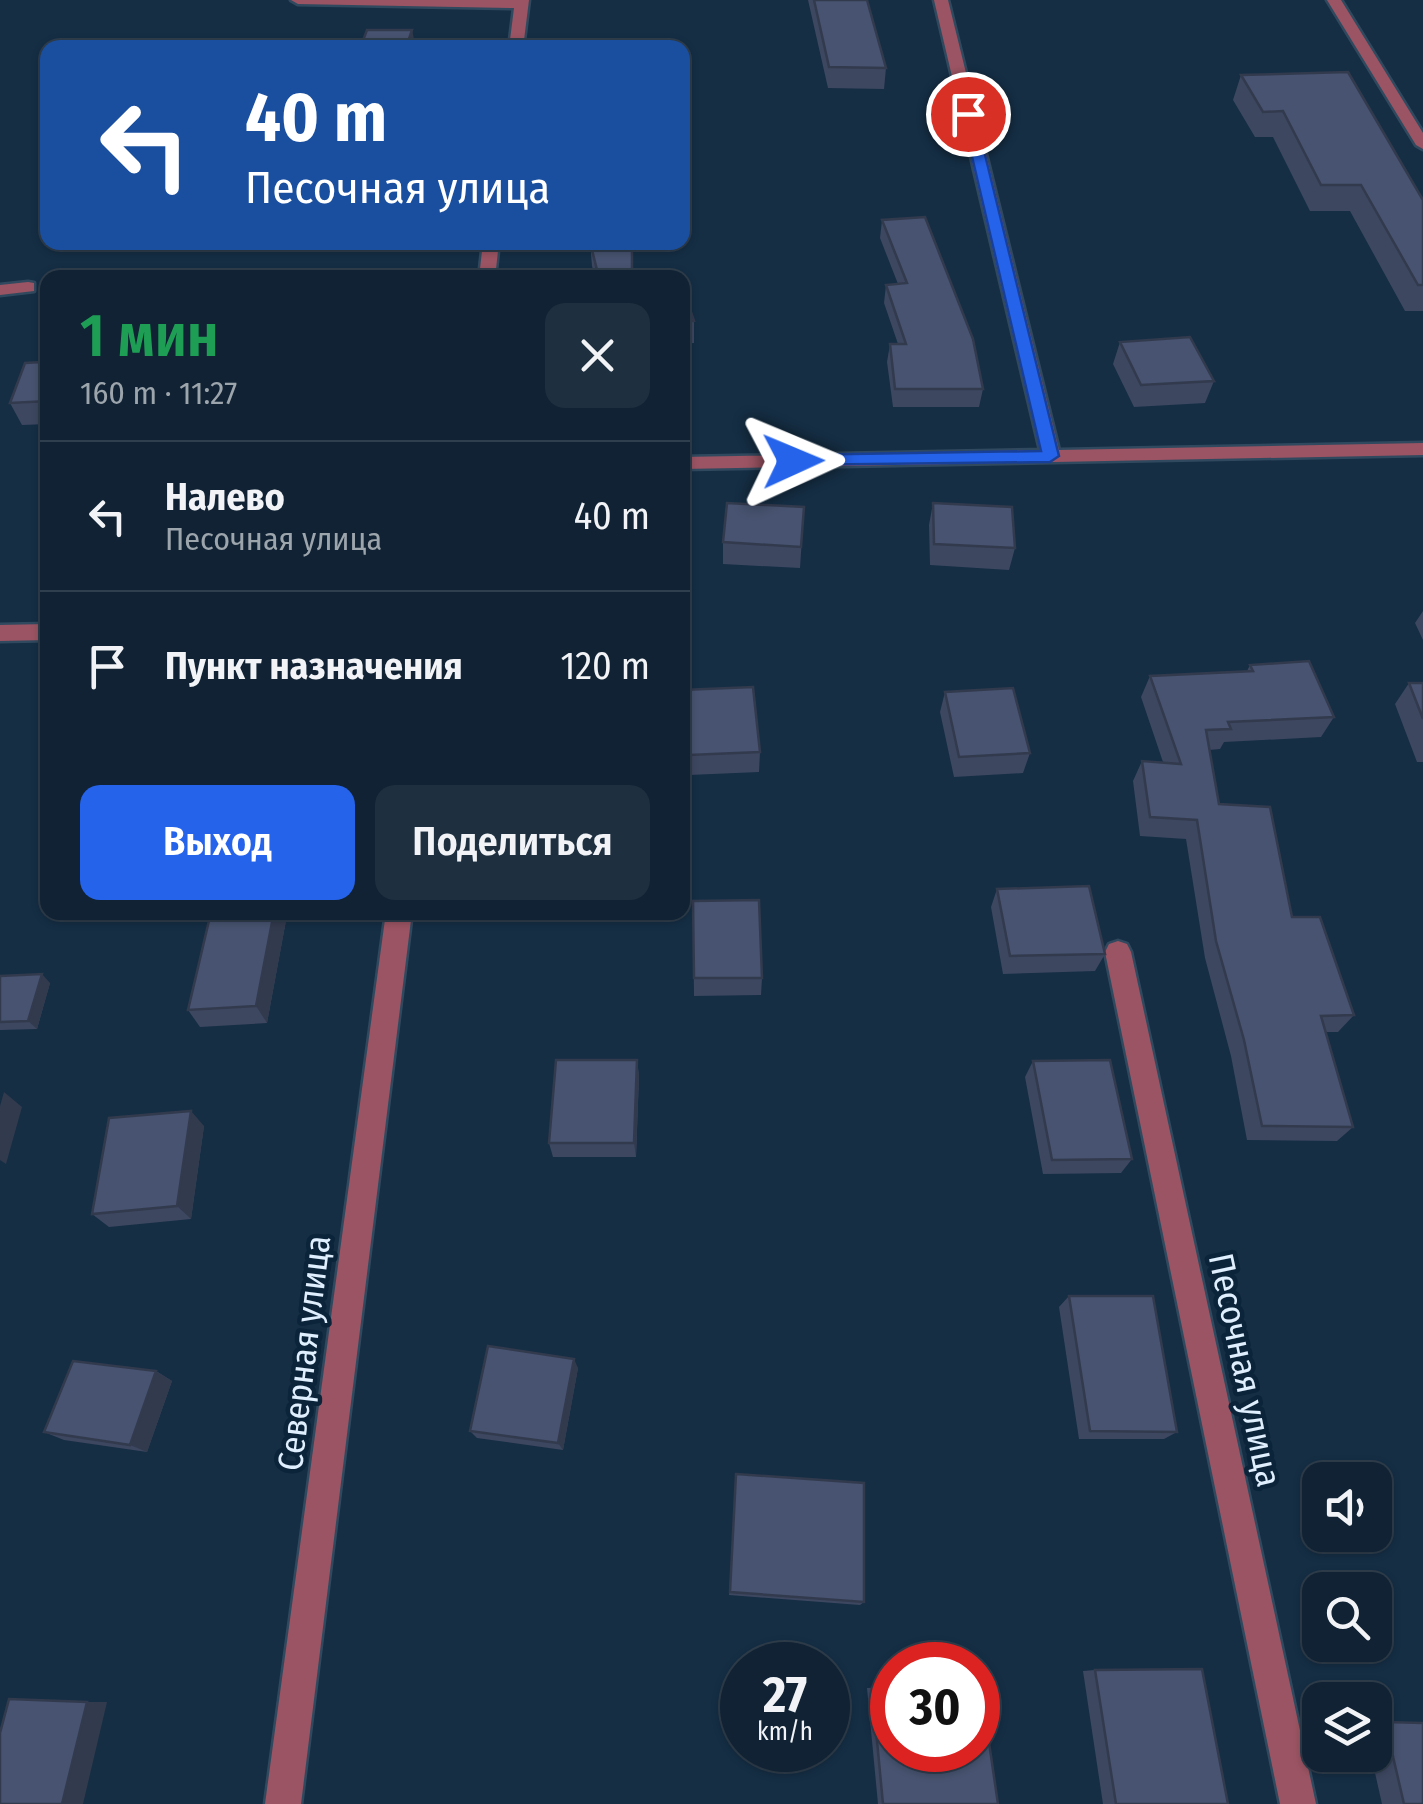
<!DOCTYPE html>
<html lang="ru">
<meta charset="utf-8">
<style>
body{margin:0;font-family:"Fira Sans Condensed",sans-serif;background:#1e2f3f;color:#f1f3f6;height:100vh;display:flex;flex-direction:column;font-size:38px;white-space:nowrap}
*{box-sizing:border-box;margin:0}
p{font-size:32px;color:#9ca4ac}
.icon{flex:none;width:55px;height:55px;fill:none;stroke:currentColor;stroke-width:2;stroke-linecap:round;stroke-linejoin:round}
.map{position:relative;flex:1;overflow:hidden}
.sheet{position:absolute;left:40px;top:270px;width:650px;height:650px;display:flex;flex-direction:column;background:#102233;border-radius:20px;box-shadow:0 2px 8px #0004,0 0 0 2px #303f4e}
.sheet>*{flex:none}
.banner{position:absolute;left:40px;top:40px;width:650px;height:210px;border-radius:20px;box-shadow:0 2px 8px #0004,0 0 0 2px #303f4e;background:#1a4fa0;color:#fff;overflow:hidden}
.buttons{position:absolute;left:1302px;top:1462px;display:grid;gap:20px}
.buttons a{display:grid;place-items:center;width:90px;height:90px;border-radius:20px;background:#102233;box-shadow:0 2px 8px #0004,0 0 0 2px #303f4e;font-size:50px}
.speed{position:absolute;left:720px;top:1642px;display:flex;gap:20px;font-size:50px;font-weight:700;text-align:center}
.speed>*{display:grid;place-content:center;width:130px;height:130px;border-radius:50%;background:#102233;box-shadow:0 2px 8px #0004,0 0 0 2px #303f4e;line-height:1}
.speed small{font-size:25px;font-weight:400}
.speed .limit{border:15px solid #d22;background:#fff;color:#111}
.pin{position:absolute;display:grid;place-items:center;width:85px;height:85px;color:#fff;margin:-42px;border:5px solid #fff;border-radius:50%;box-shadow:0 2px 10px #0007}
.me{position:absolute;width:110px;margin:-55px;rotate:89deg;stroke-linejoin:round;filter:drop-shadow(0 0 8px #0008)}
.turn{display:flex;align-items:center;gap:35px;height:210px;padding:0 40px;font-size:45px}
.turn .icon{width:130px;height:130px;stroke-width:2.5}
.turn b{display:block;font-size:70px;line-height:85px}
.round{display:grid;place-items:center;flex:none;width:105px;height:105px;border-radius:20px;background:#1e2f3f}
.summary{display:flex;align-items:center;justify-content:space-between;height:170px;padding:0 40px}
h1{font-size:60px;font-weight:600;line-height:75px;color:#1e9e55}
.action{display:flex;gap:20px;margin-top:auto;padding:20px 40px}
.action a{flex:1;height:115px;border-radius:20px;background:#2563eb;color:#fff;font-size:40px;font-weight:600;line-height:115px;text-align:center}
.action a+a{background:#1e2f3f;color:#f1f3f6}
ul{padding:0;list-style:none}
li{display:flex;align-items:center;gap:30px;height:150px;padding:0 40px;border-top:2px solid #303f4e}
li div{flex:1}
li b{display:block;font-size:38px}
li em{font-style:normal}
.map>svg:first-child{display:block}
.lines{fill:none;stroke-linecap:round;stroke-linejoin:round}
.minor-casing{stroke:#31495e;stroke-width:5}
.minor{fill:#9b5463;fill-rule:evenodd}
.wall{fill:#3d4760}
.shaded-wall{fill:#323a4e}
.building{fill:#475370;stroke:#323a4e;stroke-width:2.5}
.route{fill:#2563eb;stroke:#184099;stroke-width:2.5}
.labels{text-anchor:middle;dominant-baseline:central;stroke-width:9;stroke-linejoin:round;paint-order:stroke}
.near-street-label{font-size:35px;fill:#e0effe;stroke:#0b2439}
</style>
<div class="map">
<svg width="1423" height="1804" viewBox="0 0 1423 1804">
<rect width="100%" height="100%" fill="#152e44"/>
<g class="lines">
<!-- minor casing -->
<g class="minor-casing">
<path id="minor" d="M291,0H529L523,48H509L514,8L298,4Z
M934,0H948L1059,450L1423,443V455L682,469V457L1040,450Z
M1327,0H1341L1423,133V149L1416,145Z
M483,242H499L495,278H479Z
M28,282L34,283V291L0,295V285Z
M48,624V640L0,641V625Z
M386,912H412L301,1804H265Z
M1118,941L1127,944L1131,952L1316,1804H1280L1105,952L1109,944Z"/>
</g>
<!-- minor -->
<use href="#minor" class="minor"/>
</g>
<!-- wall -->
<path class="wall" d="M808,0H867L886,68L884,89L828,88Z
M1241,75L1423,200V311H1405L1350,211H1310L1273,137H1255L1233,100Z
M882,220L983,389L979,407H893L887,362L890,344H898L884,303L886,285L898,284L880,238Z
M590,242L633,278H595L592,266Z
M682,286L694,321V343L682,344Z
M1120,342L1214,381L1205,403L1134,407L1113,364Z
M48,352V424L22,425L10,403L42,362Z
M933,503L1015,548L1009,570L930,565L929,525Z
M804,507L800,568L723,564V542Z
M1423,611V640L1415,623Z
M1250,665L1334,717L1321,737L1224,742L1220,749L1209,750L1219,804L1354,1015L1338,1032H1326L1353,1127L1337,1141L1247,1140L1231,1056L1205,958L1186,839L1140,836L1133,781L1142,761L1163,762L1141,697L1150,676L1247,671Z
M1409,683H1423V762H1417L1395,704Z
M682,690L760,752L759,772L689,775L688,750H682Z
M945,692L1030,753L1023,773L954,777L940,712Z
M997,889L1105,954L1095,971L1003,974L991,907Z
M693,901L762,978L761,995L694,996Z
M211,912H286L287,915L267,1023L200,1027L188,1010Z
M0,976L50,983L37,1029L0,1030Z
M637,1060L639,1076L636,1157H553L549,1143Z
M1033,1061L1132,1159L1121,1173L1043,1174L1025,1077Z
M204,1126L191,1219L109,1227L92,1214Z
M1069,1296L1177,1432L1164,1439H1079L1059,1307Z
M578,1368L563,1450L477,1438L470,1431Z
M156,1371L172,1381L147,1452L64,1440L44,1432Z
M736,1474L864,1602L860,1605L729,1595Z
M1095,1670L1228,1804H1103L1083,1671Z
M892,1687L998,1804H878L867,1688Z
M1375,1721L1423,1723V1804H1382L1371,1755H1375Z"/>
<!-- shaded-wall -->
<path class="shaded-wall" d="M412,30L416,48H406Z
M274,912H286L287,915L267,1023L256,1006Z
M42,974L50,983L37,1029L28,1021Z
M637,1060L639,1076L636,1157L634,1143Z
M4,1092L22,1107L6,1164L0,1160V1106Z
M191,1111L204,1126L191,1219L177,1206Z
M574,1359L578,1368L563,1450L558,1443Z
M156,1371L172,1381L147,1452L130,1445Z
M87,1702H107L83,1804H62Z"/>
<!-- building -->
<path class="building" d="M814,0H867L886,68L829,67Z
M367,30H412L406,48H360Z
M582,46L630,47V48H581Z
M1348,72L1423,200V285H1418L1361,185H1321L1283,111L1263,112L1241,75Z
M925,217L973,339L983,389H895L890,344H906L886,285L907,283L882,220Z
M590,242H632V278H599Z
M682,286L694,321L682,322Z
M1190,337L1214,381L1141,385L1120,342Z
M48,352V401L10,403L25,363L42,362Z
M727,503L804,507L801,547L723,542Z
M933,503L1012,507L1015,548L934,544Z
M1309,661L1334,717L1228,722L1231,729L1206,730L1219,804L1270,807L1292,917H1320L1354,1015L1321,1016L1353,1127L1262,1126L1244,1040L1216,941L1197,820L1150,817L1142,761L1181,764L1150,676L1253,671L1250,665Z
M1409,683H1423V719Z
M753,687L760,752L689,755L687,730H682V690Z
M1013,688L1030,753L959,757L945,692Z
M1089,886L1105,954L1010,956L997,889Z
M759,900L762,978H694L693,901Z
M211,912H274L256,1006L188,1010Z
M42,974L28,1021L0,1022V976Z
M556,1060H637L634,1143H549Z
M1110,1060L1132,1159L1052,1160L1033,1061Z
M191,1111L177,1206L92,1214L109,1118Z
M1069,1296H1153L1177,1432L1090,1431Z
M488,1346L574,1359L558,1443L470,1431Z
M73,1361L156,1371L130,1445L44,1432Z
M736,1474L864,1483V1602L730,1592Z
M1202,1669L1228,1804H1116L1095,1670Z
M978,1681H980L998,1804H883L872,1688L892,1687V1750H978Z
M9,1699L87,1702L62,1804H0V1733Z
M1385,1722L1423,1723V1804H1404Z"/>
<!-- route -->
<path class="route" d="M968,110L975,114L1059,456L1050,462L787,465L784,461L793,455L1041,451L962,114Z"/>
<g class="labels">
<!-- near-street labels -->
<g class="near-street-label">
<text transform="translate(304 1353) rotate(-83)">Северная улица</text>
<text transform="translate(1245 1370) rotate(78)">Песочная улица</text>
</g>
</g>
</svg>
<div class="buttons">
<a><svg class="icon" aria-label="sound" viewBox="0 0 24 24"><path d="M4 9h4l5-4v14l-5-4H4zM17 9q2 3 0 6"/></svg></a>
<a><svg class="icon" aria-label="search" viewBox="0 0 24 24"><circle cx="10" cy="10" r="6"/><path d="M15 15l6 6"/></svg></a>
<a><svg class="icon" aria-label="layers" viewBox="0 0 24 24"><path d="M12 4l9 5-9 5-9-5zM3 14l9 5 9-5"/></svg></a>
</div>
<div class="speed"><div>27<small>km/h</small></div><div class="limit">30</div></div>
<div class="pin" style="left:968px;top:114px;background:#d93025"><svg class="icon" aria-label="arrive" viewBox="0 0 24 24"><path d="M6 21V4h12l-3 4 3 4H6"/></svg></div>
<svg class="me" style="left:793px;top:461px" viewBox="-20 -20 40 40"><path d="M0-17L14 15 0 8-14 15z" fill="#2563eb" stroke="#fff" stroke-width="4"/></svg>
<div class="banner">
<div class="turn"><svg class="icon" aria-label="left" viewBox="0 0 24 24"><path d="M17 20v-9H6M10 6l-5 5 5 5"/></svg><div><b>40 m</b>Песочная улица</div></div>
</div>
<section class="sheet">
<div class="summary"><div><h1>1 мин</h1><p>160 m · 11:27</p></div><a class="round"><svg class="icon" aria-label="close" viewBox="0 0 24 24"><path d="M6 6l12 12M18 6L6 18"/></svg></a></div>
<ul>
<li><svg class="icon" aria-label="left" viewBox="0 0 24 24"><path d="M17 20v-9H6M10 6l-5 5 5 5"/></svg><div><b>Налево</b><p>Песочная улица</p></div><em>40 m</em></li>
<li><svg class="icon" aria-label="arrive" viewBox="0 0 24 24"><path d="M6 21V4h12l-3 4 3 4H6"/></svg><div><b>Пункт назначения</b></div><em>120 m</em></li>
</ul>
<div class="action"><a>Выход</a><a>Поделиться</a></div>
</section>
</div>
